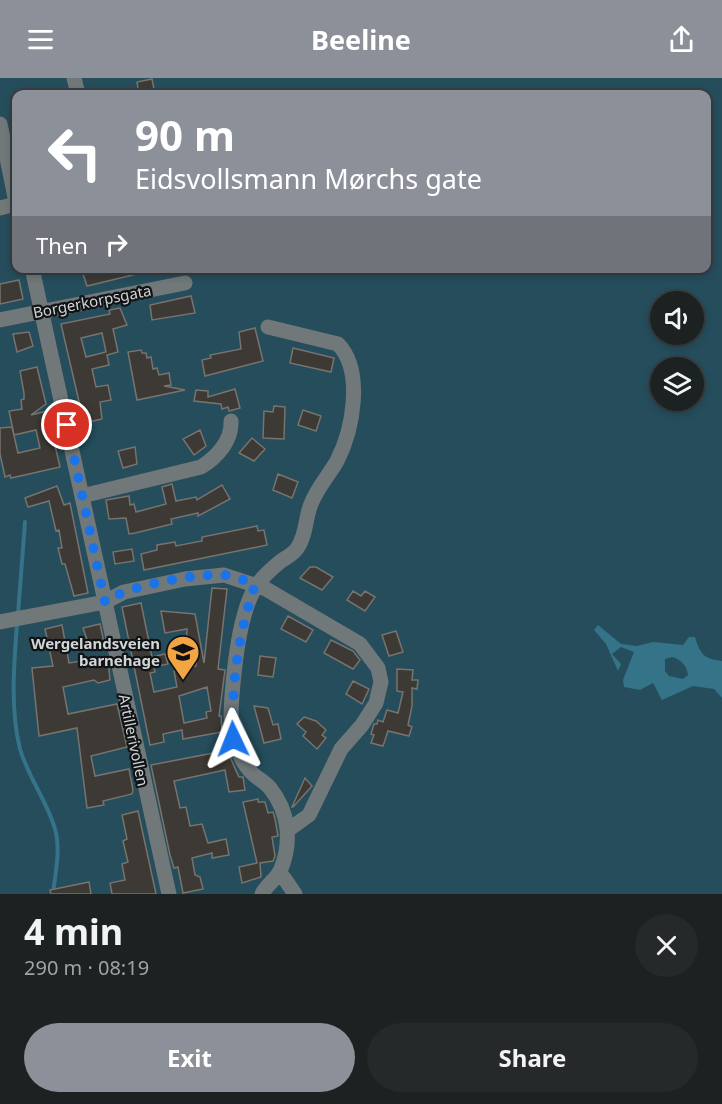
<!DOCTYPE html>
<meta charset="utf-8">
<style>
body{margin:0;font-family:"Noto Sans",sans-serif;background:#25292a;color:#f1f3f6;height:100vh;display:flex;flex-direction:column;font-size:22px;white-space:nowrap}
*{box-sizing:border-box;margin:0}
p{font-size:20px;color:#a0a3a5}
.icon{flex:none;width:33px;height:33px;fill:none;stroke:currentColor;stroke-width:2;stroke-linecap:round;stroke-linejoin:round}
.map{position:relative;height:816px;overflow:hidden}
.panel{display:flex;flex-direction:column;background:#1c2122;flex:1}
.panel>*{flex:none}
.guide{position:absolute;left:12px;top:12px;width:699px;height:183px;border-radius:12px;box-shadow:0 3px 9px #0003,0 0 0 2px #3a3e40;background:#8c9099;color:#fff;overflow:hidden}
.buttons{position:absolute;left:650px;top:213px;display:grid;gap:12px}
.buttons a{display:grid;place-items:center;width:54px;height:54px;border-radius:50%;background:#1c2122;box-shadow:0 3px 9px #0003,0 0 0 2px #3a3e40;font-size:30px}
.pin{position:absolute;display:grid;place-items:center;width:51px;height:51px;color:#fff;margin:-26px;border:3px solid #fff;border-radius:50%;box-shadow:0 2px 6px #0007}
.me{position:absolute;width:66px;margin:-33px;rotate:358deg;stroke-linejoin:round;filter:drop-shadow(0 0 4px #0008)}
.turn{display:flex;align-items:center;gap:21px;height:126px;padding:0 24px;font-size:27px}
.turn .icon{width:78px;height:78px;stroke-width:2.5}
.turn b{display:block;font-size:42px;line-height:51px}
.then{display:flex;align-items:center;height:57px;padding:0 24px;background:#0003;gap:12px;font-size:22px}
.round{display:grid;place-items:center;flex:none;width:63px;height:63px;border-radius:32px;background:#25292a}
.head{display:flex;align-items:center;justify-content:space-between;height:102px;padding:0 24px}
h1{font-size:36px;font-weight:700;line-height:45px}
.action{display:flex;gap:12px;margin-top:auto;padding:12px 24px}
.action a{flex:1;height:69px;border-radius:36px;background:#8c9099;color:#fff;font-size:24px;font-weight:700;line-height:69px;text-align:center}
.action a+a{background:#25292a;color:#f1f3f6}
header{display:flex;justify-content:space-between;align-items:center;height:78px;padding:0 24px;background:#8c9099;color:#fff;font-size:27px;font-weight:700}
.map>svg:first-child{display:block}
.green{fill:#254d5c;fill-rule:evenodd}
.water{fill:#357388;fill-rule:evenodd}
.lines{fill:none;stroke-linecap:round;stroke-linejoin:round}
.stream{stroke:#357388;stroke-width:4}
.building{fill:#3d3935;stroke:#77736e;stroke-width:1.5;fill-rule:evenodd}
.minor{stroke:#71787a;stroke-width:15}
.route{stroke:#1a73e8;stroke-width:10;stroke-dasharray:0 18}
.labels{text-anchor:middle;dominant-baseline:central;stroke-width:4.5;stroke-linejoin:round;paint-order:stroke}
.street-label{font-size:15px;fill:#d2d6d8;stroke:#111314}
.poi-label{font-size:15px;font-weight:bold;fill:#d2d6d8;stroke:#111314;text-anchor:end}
</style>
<header><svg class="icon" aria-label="menu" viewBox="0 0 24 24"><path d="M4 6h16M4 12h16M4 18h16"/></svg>Beeline<svg class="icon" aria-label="share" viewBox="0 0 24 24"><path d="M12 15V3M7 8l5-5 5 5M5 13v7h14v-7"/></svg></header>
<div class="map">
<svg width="722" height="816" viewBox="0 0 722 816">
<rect width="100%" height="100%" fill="#262c2e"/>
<!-- green -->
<path class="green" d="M0,0H722V816H0ZM16,16H706V190H16ZM660,224H693V256H660ZM660,290H693V322H660Z"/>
<!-- water -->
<path class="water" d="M598,547L621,566L637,568L653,564L683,567L689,559H695C700,576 704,581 722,583V620L714,611L693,608L662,622L653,605L640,612L624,609L623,602L634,574L621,569L612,576L621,586L618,593L606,566L594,552ZM672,579C681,581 687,588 688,597L683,601L669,598L665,593V581Z"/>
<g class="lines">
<!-- stream -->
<path class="stream" d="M18,536L25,444
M17,546C14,586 10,631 20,671C28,699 47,723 55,751C61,772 55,796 53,816"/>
</g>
<!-- building -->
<path class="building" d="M152,1L155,16H139L137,4Z
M81,190H144L145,194L87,208Z
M19,202L23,221L0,226V206Z
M191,218L195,235L152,242L150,227Z
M120,230L127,247L113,251L118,274L107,277L109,287L92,291L96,309L108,307L111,322L100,324L102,341L84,345L61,246L110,236L109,232ZM102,255L106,274L86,279L81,260Z
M255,250L263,283L205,298L202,282L211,280L210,277L241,271L239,254Z
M29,254L33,268L17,274L13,256Z
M293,270L334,280L331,294L290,285Z
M141,272L142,275H146L147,280L151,279L153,291L157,290L159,297L169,295L171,307L164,308L185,312L137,322L128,274Z
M37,289L46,326L31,337L47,333L60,389L11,400L10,397L5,399L0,376V350L12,349L18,375L40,370L36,352L14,357L9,333L22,331L21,322L24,321V315L20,293Z
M235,311L240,330L229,333L228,329L222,331L221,326L194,323L196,312L208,313V319Z
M274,328L285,329L284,361L263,360L264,333L273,334Z
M303,332L321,338L316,353L298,347Z
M200,352L206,368L194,377L183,361Z
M252,360L265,371L254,383L239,375Z
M135,369L137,386L123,390L118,373Z
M278,396L298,404L292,420L273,412Z
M172,406L176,423L196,419L197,422L222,407L230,421L198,438V435L171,441L172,446L135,455L129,456L126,440L109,441L106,422L129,418L130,427L134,426L136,434L166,426L162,409Z
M57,408L64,427L70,425L88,515L74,518L65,486H62L58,470H62L59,452L56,453L49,423L28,429L25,420Z
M257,448L258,453L264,452L267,467L144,492L141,476L157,472V467L175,464L176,468L202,463V459Z
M132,471L134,483L115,486L113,474Z
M310,489H316L333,499L322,512L300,500Z
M212,510L227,511L218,591L225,592L219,638H221L222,654L183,661L182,652L163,656L164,664L150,667L122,529L141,525L152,579L165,576L168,586L154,589L155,594L150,595L154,614L177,609L174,593L196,588L198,571L186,570L187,551L165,555L161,533L195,536L204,585ZM207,609L211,633L206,634L207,640L184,645L179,618Z
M353,513L361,518L365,513L375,519L365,533L347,522Z
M288,538L313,552L306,564L281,551Z
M100,546L104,564L89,567L83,550Z
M62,547L69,585L81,583L82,587L108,581L110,602L98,605L94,602L63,609L68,636L117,626L127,669L91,678L95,698L129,691L133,712L132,716L103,723L104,727L87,730L77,650L39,658L32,590L53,588L45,551Z
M396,553L403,574L389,578L382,557Z
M331,562L353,573L360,582L353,591L324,575Z
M260,578L276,580L273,599L258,597Z
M397,591L413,592L412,602H418L417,611L412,610V628L408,647L412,649L409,658L388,653L383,668L371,665L374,657L371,656L374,646H377L378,642L383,644L387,632L398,635L403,614L397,613Z
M353,603L369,611L362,626L346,616Z
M254,628L268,630L273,647L278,646L281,661L264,665Z
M304,639L316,643L326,652L322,657L326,660L317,671L303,658L306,654L297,646Z
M224,673L225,678L230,679L239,699H243L245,712L229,714L225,692L174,703L180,730L186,729L190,748L202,746L208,765L226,761L229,777L212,780V775L192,780L195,797L200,799L203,811L183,815L178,789L174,790L170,777L151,687Z
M305,700L312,708L293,729H292Z
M258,721V724H265L268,735L273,734L275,741L278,758L272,759L275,778L273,783L260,785L261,799L242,805L239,789L257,785L243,724Z
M138,733L156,816H112L110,805L125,802L122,786L128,784L123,763L127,761L122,737Z
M89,804L91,816H51L50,812Z"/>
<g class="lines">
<!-- minor -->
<path class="minor" d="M74,0L78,16
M0,46L16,124
M0,130L16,126
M32,190L169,816
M0,242L185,205
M82,418L201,389C217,379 232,363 231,343
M0,544L105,524L124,514L185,501L224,497L266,511L360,566L378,590L381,604L376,625L362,647L341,671L309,737L288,752
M278,798L284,800L295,816
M262,816C267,806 277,801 281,791C292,763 289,734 270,710C265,704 258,701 252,695C244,687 238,675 234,664C226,642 237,562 244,538C251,511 259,501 281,483C287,479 294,476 298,469C307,455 305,440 311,426C317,410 329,397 337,383C353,352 364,293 338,266L268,249"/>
</g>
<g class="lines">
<!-- route -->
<path class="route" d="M67,347L105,524C128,507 194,496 223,497C234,498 245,502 255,507C238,557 231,608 233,661"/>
</g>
<!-- icons -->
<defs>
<g id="school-pin" transform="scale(1.725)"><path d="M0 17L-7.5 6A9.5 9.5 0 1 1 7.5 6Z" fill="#f2a542" stroke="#111314"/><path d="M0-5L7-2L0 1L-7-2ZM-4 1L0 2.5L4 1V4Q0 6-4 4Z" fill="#111"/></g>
</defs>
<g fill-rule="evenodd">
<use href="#school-pin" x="183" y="574"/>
</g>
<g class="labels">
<!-- street labels -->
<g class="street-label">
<text transform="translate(92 223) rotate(-11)">Borgerkorpsgata</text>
<text transform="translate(134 662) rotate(78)">Artillerivollen</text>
</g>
<!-- poi labels -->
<g class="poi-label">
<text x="160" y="565">Wergelandsveien<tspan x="160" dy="17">barnehage</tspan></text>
</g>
</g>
</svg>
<div class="buttons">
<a><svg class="icon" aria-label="sound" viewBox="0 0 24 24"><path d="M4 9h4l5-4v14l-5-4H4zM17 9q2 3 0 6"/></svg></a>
<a><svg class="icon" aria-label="layers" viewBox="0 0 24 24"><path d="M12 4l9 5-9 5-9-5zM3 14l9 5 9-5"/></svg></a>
</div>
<div class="pin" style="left:67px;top:347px;background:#d93025"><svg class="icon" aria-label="arrive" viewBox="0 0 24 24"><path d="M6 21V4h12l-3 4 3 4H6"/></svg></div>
<svg class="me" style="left:233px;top:661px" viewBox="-20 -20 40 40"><path d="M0-17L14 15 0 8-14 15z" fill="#1a73e8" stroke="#fff" stroke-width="4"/></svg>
<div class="guide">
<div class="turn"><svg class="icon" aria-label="left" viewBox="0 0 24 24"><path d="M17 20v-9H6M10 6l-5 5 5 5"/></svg><div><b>90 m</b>Eidsvollsmann Mørchs gate</div></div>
<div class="then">Then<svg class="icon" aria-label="right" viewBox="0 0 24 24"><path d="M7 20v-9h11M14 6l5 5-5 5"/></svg></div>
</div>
</div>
<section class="panel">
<div class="head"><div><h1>4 min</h1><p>290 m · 08:19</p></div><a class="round"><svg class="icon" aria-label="close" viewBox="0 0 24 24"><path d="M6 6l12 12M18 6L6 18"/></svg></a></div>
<div class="action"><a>Exit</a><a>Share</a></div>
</section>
